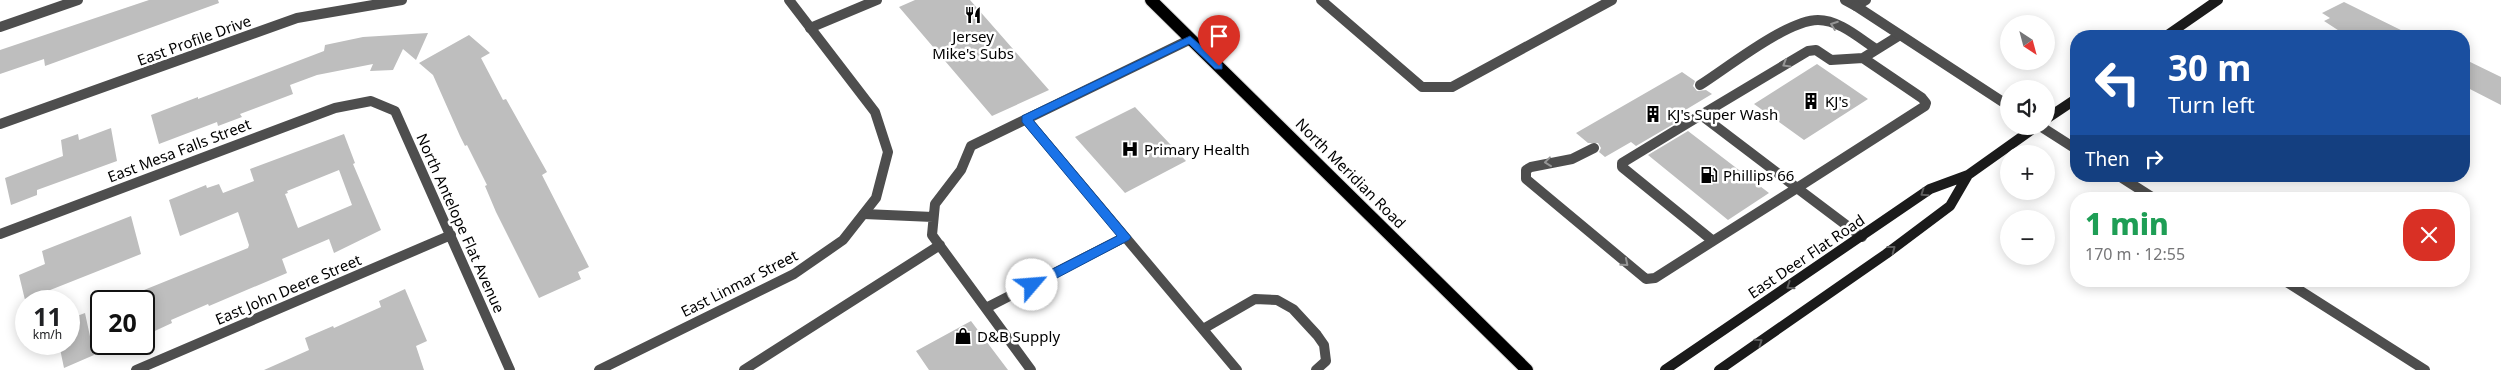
<!DOCTYPE html>
<meta charset="utf-8">
<style>
body{margin:0;font-family:"Noto Sans",sans-serif;background:#f2f2f2;color:#202124;height:100vh;display:flex;flex-direction:column;font-size:19px;white-space:nowrap}
*{box-sizing:border-box;margin:0}
p{font-size:16px;color:#757577}
.icon{flex:none;width:28px;height:28px;fill:none;stroke:currentColor;stroke-width:2;stroke-linecap:round;stroke-linejoin:round}
.map{position:relative;flex:1;overflow:hidden}
.sheet{position:absolute;left:2070px;top:192px;width:400px;height:95px;display:flex;flex-direction:column;background:#fff;border-radius:20px;box-shadow:0 2px 12px #0003}
.sheet>*{flex:none}
.guide{position:absolute;left:2070px;top:30px;width:400px;height:152px;border-radius:20px;box-shadow:0 2px 12px #0003;background:#1a4fa0;color:#fff;overflow:hidden}
.needle{width:32px;rotate:144deg}
.buttons{position:absolute;left:2000px;top:15px;display:grid;gap:10px}
.buttons a{display:grid;place-items:center;width:55px;height:55px;border-radius:50%;background:#fff;box-shadow:0 2px 12px #0003;font-size:25px}
.speed{position:absolute;left:15px;top:290px;display:flex;gap:10px;font-size:25px;font-weight:700;text-align:center}
.speed>*{display:grid;place-content:center;width:65px;height:65px;border-radius:50%;background:#fff;box-shadow:0 2px 12px #0003;line-height:1}
.speed small{font-size:12px;font-weight:400}
.speed .limit{border:2px solid #111;border-radius:8px;background:#fff;color:#111}
.pin{position:absolute;display:grid;place-items:center;width:42px;height:42px;color:#fff;margin:-51px -21px;border-radius:50% 50% 50% 0;rotate:-45deg;box-shadow:0 0 5px #0007}
.pin .icon{rotate:45deg}
.me{position:absolute;width:55px;margin:-28px;rotate:63deg;stroke-linejoin:round;filter:drop-shadow(0 0 4px #0008)}
.turn{display:flex;align-items:center;gap:18px;height:105px;padding:0 15px;font-size:22px}
.turn .icon{width:65px;height:65px;stroke-width:2.5}
.turn b{display:block;font-size:35px;line-height:42px}
.then{display:flex;align-items:center;height:48px;padding:0 15px;background:#0003;gap:10px;font-size:19px}
.round{display:grid;place-items:center;flex:none;width:52px;height:52px;border-radius:20px;background:#f2f2f2}
.headline{display:flex;align-items:center;justify-content:space-between;height:85px;padding:0 15px}
h1{font-size:30px;font-weight:800;line-height:38px;color:#1e9e55}
.map>svg:first-child{display:block}
.building{fill:#bebebe;fill-rule:evenodd}
.lines{fill:none;stroke-linecap:round;stroke-linejoin:round}
.primary-casing{stroke:#dbdbdb;stroke-width:14}
.service{stroke:#4e4e4e;stroke-width:10}
.minor{stroke:#4e4e4e;stroke-width:10}
.tertiary{stroke:#4e4e4e;stroke-width:10}
.secondary{stroke:#1b1b1b;stroke-width:10}
.primary{stroke:#000;stroke-width:12}
.oneway{stroke:#959595}
.oneway2{stroke:#5f5f5f}
.route{fill:#1a73e8;stroke:#114b97}
.labels{text-anchor:middle;dominant-baseline:central;stroke-width:5;stroke-linejoin:round;paint-order:stroke}
.poi-label{font-size:15px;fill:#000;stroke:#fff;text-anchor:start}
.street-label{font-size:15px;fill:#000;stroke:#fff}
</style>
<div class="map">
<svg width="2501" height="370" viewBox="0 0 2501 370">
<rect width="100%" height="100%" fill="#fff"/>
<!-- building -->
<path class="building" d="M149,0H218L219,3L45,66L44,59L0,74V50Z
M915,0H970L1049,90L992,116L899,7Z
M2344,2L2413,36H2358L2350,31L2344,34L2324,21L2330,18L2322,13Z
M428,33L416,60L403,49L393,70L370,71L373,64L317,75L290,85L293,94L240,114L242,117L218,126L217,122L159,144L151,115L198,97V99L324,51L325,45L363,37Z
M469,35L490,53L481,58L503,100L506,99L547,172L542,175L589,267L578,272L581,279L539,298L496,212L485,186L487,185L467,145L465,146L460,136L433,75L419,63Z
M2464,59L2501,77V105L2464,86Z
M1817,64L1868,99L1804,140L1754,104Z
M1682,72L1695,81L1693,86L1697,91L1706,90L1712,94L1672,118L1677,122L1636,146L1631,142L1605,157L1599,152L1601,148L1598,143H1588L1576,133Z
M1135,107L1186,161L1125,193L1075,137Z
M111,128L117,161L37,190V195L11,205L5,178L63,156L61,140L78,134L79,140Z
M1688,131L1769,193L1728,220L1648,155Z
M344,134L355,163L353,164L381,230L334,253L329,239L282,259L287,273L209,306L208,304L171,320L172,323L144,336V290L248,248L249,245L238,212L180,236L169,200L206,185L207,188L219,184L223,193L254,181L250,169ZM339,170L352,205L298,228L285,194L288,193L287,191Z
M131,216L141,254L25,300L19,275L45,264L42,251Z
M405,289L427,341L416,346L424,370H264L309,350L305,338L333,326L334,328L381,307L379,301Z
M85,313L94,355L64,368L59,344H69V319Z
M971,321L1008,370H929L916,351Z"/>
<g class="lines">
<!-- primary casing -->
<g class="primary-casing">
<path id="primary" d="M1151,0L1527,370"/>
</g>
<!-- service -->
<path class="service" d="M1321,0L1422,87H1452L1612,0
M1845,0L1856,6L1866,0
M810,28L877,0
M1700,85C1727,68 1787,20 1818,20C1839,20 1859,38 1876,49
M1701,115L1808,51L1816,50L1831,60L1863,58
M1701,115L1797,188L1713,241L1622,167V163Z
M1026,119L1237,370
M2040,126L2076,149
M1594,148L1572,159L1531,167L1526,170V179L1646,279L1655,278L1713,241
M2119,176L2155,199
M1797,188L1862,237
M1797,188L1925,106L1926,103L1922,98L1863,58L1900,35
M864,214L933,217
M2285,281L2425,370
M986,308L1125,237
M1203,329L1255,299L1277,300L1293,309L1317,335L1324,345L1326,361L1316,370
M744,370L940,245
M1031,370L932,235L935,204L961,170L971,146L1191,39"/>
<!-- minor -->
<path class="minor" d="M1856,6L2009,106
M0,27L78,0
M0,234L335,108L371,101L395,111L510,370
M136,370L451,235
M599,370L794,274L843,240L876,198L888,152L875,112L789,0"/>
<!-- tertiary -->
<path class="tertiary" d="M0,124L297,18L402,0"/>
<!-- secondary -->
<path class="secondary" d="M2166,36L2218,0
M2046,119L2076,99
M1665,370L1930,189L1968,175L2037,126
M1719,370L1886,254L1950,206L1968,175"/>
<!-- primary -->
<use href="#primary" class="primary"/>
</g>
<!-- one-way arrows -->
<defs><path id="oneway-chevron" d="M-2-3.5L2.5 0L-2 3.5" fill="none" stroke-width="1.6" stroke-linecap="round" stroke-linejoin="round" transform="scale(1.25)"/></defs>
<g class="oneway">
<use href="#oneway-chevron" transform="translate(1834 25) rotate(-160)"/>
<use href="#oneway-chevron" transform="translate(1786 64) rotate(149)"/>
<use href="#oneway-chevron" transform="translate(1548 162) rotate(173)"/>
<use href="#oneway-chevron" transform="translate(1625 263) rotate(40)"/>
</g>
<g class="oneway2">
<use href="#oneway-chevron" transform="translate(1924 193) rotate(145)"/>
<use href="#oneway-chevron" transform="translate(1892 249) rotate(-37)"/>
<use href="#oneway-chevron" transform="translate(1790 286) rotate(146)"/>
<use href="#oneway-chevron" transform="translate(1759 342) rotate(-35)"/>
</g>
<!-- route -->
<path class="route" d="M1190,36L1222,64V69H1215L1189,44L1033,120L1131,237L1129,240L1036,289H1027L1026,285L1027,282L1117,236L1022,122V116Z"/>
<!-- icons -->
<defs>
<g id="restaurant-bare" transform="scale(1.35)"><path d="M-5-6h1v4h1v-4h1v4h1v-4h1v5L-1.5 .5V6h-2V.5L-5-1ZM5-6V6H3V1.5H1.5Q1.5-4 5-6Z" fill="#000" stroke="#fff" stroke-width="2.5" paint-order="stroke"/></g>
<g id="building-bare" transform="scale(1.35)"><path d="M-4-6H4V6H1V3H-1V6H-4ZM-2.5-4.3h1.7v1.8h-1.7ZM.8-4.3h1.7v1.8H.8ZM-2.5-1h1.7V.8h-1.7ZM.8-1h1.7V.8H.8Z" fill="#000" stroke="#fff" stroke-width="2.5" paint-order="stroke"/></g>
<g id="hospital-bare" transform="scale(1.35)"><path d="M-5-5h3v3.5h4V-5h3V5h-3V1.5h-4V5h-3Z" fill="#000" stroke="#fff" stroke-width="2.5" paint-order="stroke"/></g>
<g id="fuel-bare" transform="scale(1.35)"><path d="M-5.5-6h7V0h2V4h1.3V-2.5L3-4.5l.8-.8L6-3V5H2.5V1h-1V6h-7ZM-4.2-4.7v3.2H.2V-4.7Z" fill="#000" stroke="#fff" stroke-width="2.5" paint-order="stroke"/></g>
<g id="shop-bare" transform="scale(1.35)"><path d="M-5-2.5h2.3a2.7 3.5 0 0 1 5.4 0H5L5.5 6h-11ZM-1.5-2.5h3a1.5 2.3 0 0 0-3 0Z" fill="#000" stroke="#fff" stroke-width="2.5" paint-order="stroke"/></g>
</defs>
<g fill-rule="evenodd">
<use href="#restaurant-bare" x="973" y="15"/>
<use href="#building-bare" x="1811" y="101"/>
<use href="#building-bare" x="1653" y="114"/>
<use href="#hospital-bare" x="1130" y="149"/>
<use href="#fuel-bare" x="1709" y="175"/>
<use href="#shop-bare" x="963" y="336"/>
</g>
<g class="labels">
<!-- poi labels -->
<g class="poi-label">
<text x="973" y="36" text-anchor="middle">Jersey<tspan x="973" dy="17">Mike's Subs</tspan></text>
<text x="1825" y="101">KJ's</text>
<text x="1667" y="114">KJ's Super Wash</text>
<text x="1144" y="149">Primary Health</text>
<text x="1723" y="175">Phillips 66</text>
<text x="977" y="336">D&amp;B Supply</text>
</g>
<!-- street labels -->
<g class="street-label">
<text transform="translate(194 40) rotate(-20)">East Profile Drive</text>
<text transform="translate(179 150) rotate(-21)">East Mesa Falls Street</text>
<text transform="translate(1351 173) rotate(45)">North Meridian Road</text>
<text transform="translate(461 223) rotate(66)">North Antelope Flat Avenue</text>
<text transform="translate(1806 256) rotate(-34)">East Deer Flat Road</text>
<text transform="translate(739 283) rotate(-27)">East Linmar Street</text>
<text transform="translate(288 289) rotate(-23)">East John Deere Street</text>
</g>
</g>
</svg>
<div class="buttons">
<a><svg class="needle" viewBox="-14 -14 28 28"><path d="M0-13l5 13h-10z" fill="#e53935"/><path d="M0 13l5-13h-10z" fill="#757577"/></svg></a>
<a><svg class="icon" aria-label="sound" viewBox="0 0 24 24"><path d="M4 9h4l5-4v14l-5-4H4zM17 9q2 3 0 6"/></svg></a>
<a>+</a>
<a>−</a>
</div>
<div class="speed"><div>11<small>km/h</small></div><div class="limit">20</div></div>
<div class="pin" style="left:1219px;top:66px;background:#d93025"><svg class="icon" aria-label="arrive" viewBox="0 0 24 24"><path d="M6 21V4h12l-3 4 3 4H6"/></svg></div>
<svg class="me" style="left:1032px;top:285px" viewBox="-20 -20 40 40"><circle r="19" fill="#fff"/><path d="M0-13L10 11 0 6-10 11z" fill="#1a73e8"/></svg>
<div class="guide">
<div class="turn"><svg class="icon" aria-label="left" viewBox="0 0 24 24"><path d="M17 20v-9H6M10 6l-5 5 5 5"/></svg><div><b>30 m</b>Turn left</div></div>
<div class="then">Then<svg class="icon" aria-label="right" viewBox="0 0 24 24"><path d="M7 20v-9h11M14 6l5 5-5 5"/></svg></div>
</div>
<section class="sheet">
<div class="headline"><div><h1>1 min</h1><p>170 m · 12:55</p></div><a class="round" style="background:#d93025;color:#fff"><svg class="icon" aria-label="close" viewBox="0 0 24 24"><path d="M6 6l12 12M18 6L6 18"/></svg></a></div>
</section>
</div>
